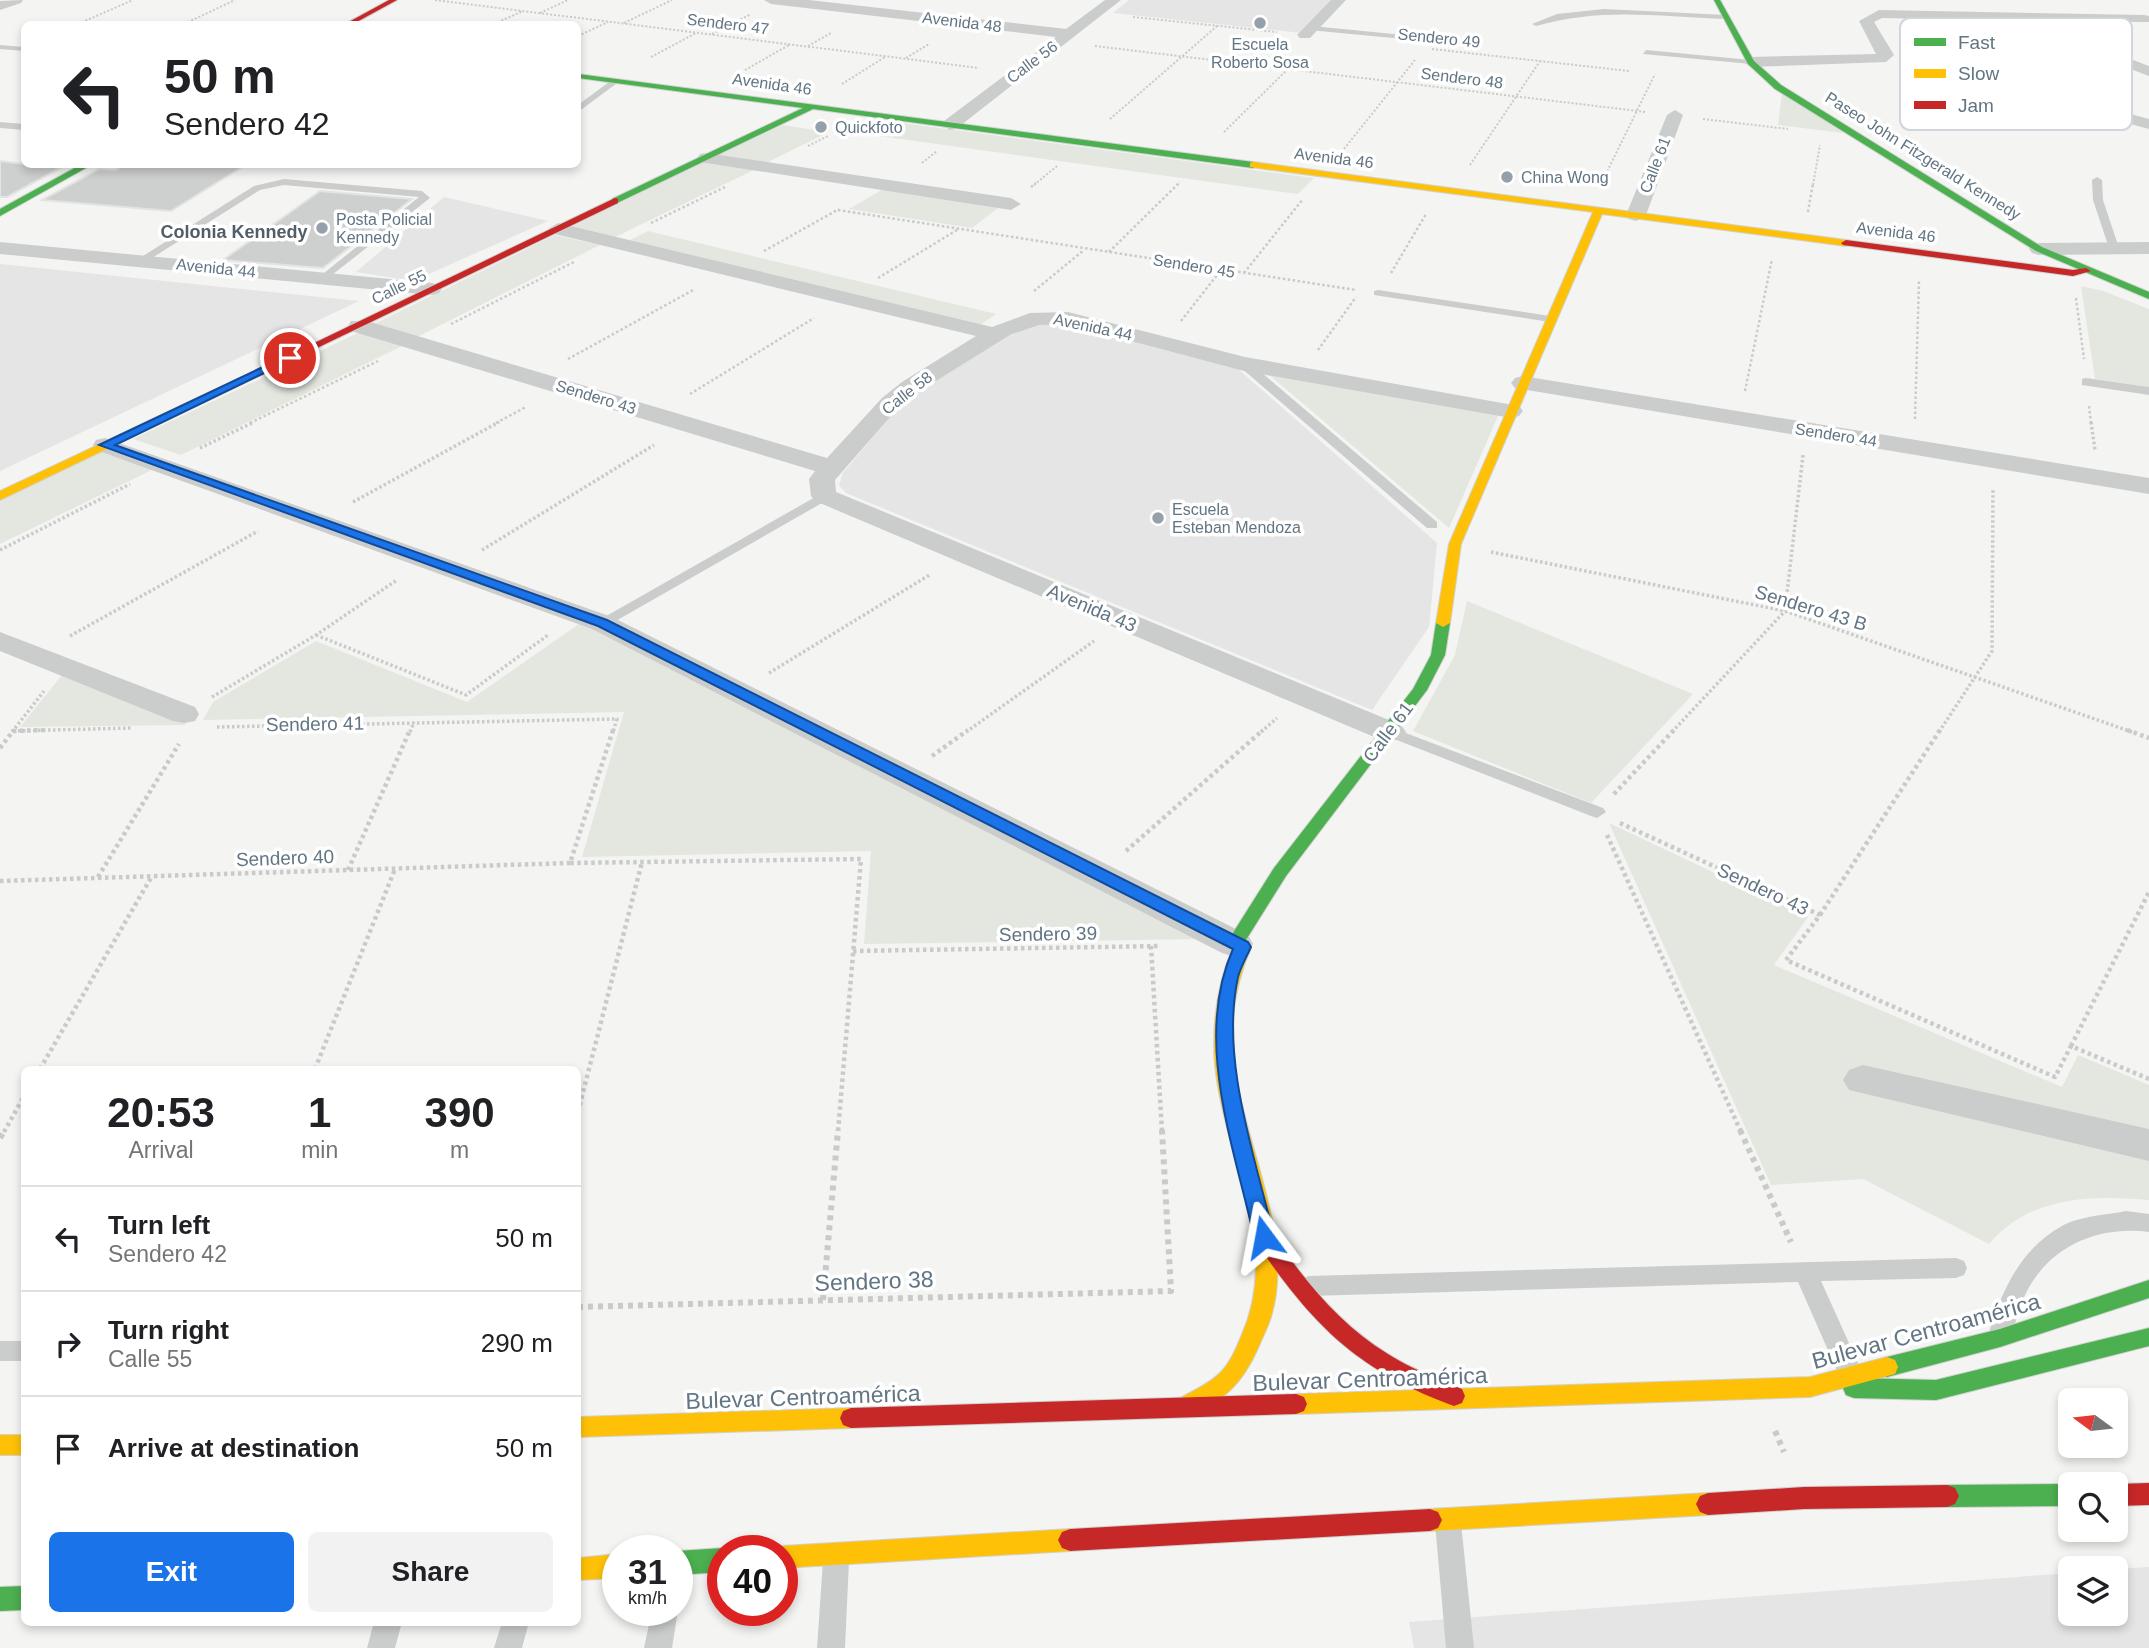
<!DOCTYPE html>
<meta charset="utf-8">
<style>
body{margin:0;font-family:Helvetica,sans-serif;background:#f2f2f2;color:#202124;height:100vh;display:flex;flex-direction:column;font-size:26px;white-space:nowrap}
*{box-sizing:border-box;margin:0}
p{font-size:23px;color:#757577}
.icon{flex:none;width:38px;height:38px;fill:none;stroke:currentColor;stroke-width:2;stroke-linecap:round;stroke-linejoin:round}
.map{position:relative;flex:1;overflow:hidden}
.details{position:absolute;left:21px;top:1066px;width:560px;height:560px;display:flex;flex-direction:column;background:#fff;border-radius:10px;box-shadow:0 4px 10px #0003}
.details>*{flex:none}
.banner{position:absolute;left:21px;top:21px;width:560px;height:147px;border-radius:10px;box-shadow:0 4px 10px #0003;background:#fff;color:#202124;overflow:hidden}
.needle{width:46px;rotate:285deg}
.controls{position:absolute;left:2058px;top:1388px;display:grid;gap:14px}
.controls a{display:grid;place-items:center;width:70px;height:70px;border-radius:10px;background:#fff;box-shadow:0 4px 10px #0003;font-size:35px}
.speed{position:absolute;left:602px;top:1535px;display:flex;gap:14px;font-size:35px;font-weight:700;text-align:center}
.speed>*{display:grid;place-content:center;width:91px;height:91px;border-radius:50%;background:#fff;box-shadow:0 4px 10px #0003;line-height:1}
.speed small{font-size:18px;font-weight:400}
.speed .limit{border:10px solid #d22;background:#fff;color:#111}
.pin{position:absolute;display:grid;place-items:center;width:60px;height:60px;color:#fff;margin:-30px;border:4px solid #fff;border-radius:50%;box-shadow:0 2px 7px #0007}
.me{position:absolute;width:77px;margin:-38px;rotate:347deg;stroke-linejoin:round;filter:drop-shadow(0 0 5px #0008)}
.turn{display:flex;align-items:center;gap:24px;height:147px;padding:0 28px;font-size:32px}
.turn .icon{width:91px;height:91px;stroke-width:2.5}
.turn b{display:block;font-size:49px;line-height:60px}
.eta{display:flex;justify-content:space-evenly;align-items:center;height:119px;text-align:center}
.eta b{font-size:42px;font-weight:700;line-height:49px}
.action{display:flex;gap:14px;margin-top:auto;padding:14px 28px}
.action a{flex:1;height:80px;border-radius:10px;background:#1a73e8;color:#fff;font-size:28px;font-weight:700;line-height:80px;text-align:center}
.action a+a{background:#f2f2f2;color:#202124}
ul{padding:0;list-style:none}
li{display:flex;align-items:center;gap:21px;height:105px;padding:0 28px;border-top:2px solid #e0e0e0}
li div{flex:1}
li b{display:block;font-size:26px}
li em{font-style:normal}
.map>svg:first-child{display:block}
.built{fill:#e4e5e4}
.green{fill:#e4e7e0}
.building{fill:#ced0d0;stroke:#e3e3e2;stroke-width:2}
.lines{fill:none;stroke-linecap:round;stroke-linejoin:round}
.fast-casing{stroke:#d0d2d2;stroke-width:2}
.slow-casing{stroke:#d0d2d2;stroke-width:2}
.jam-casing{stroke:#d0d2d2;stroke-width:2}
.path-far4{stroke:#c9caca;stroke-width:2;stroke-dasharray:2 2;stroke-linecap:butt}
.path-far3{stroke:#c9caca;stroke-width:2.5;stroke-dasharray:2.5 2.5;stroke-linecap:butt}
.path-far2{stroke:#c9caca;stroke-width:3.5;stroke-dasharray:2.5 2.5;stroke-linecap:butt}
.path-far1{stroke:#c9caca;stroke-width:4.5;stroke-dasharray:3.5 3.5;stroke-linecap:butt}
.path{stroke:#c9caca;stroke-width:6;stroke-dasharray:5 5;stroke-linecap:butt}
.lane{fill:#cbcdcd;fill-rule:evenodd}
.street{fill:#cbcdcd;fill-rule:evenodd}
.fast{fill:#4caf50;fill-rule:evenodd}
.slow{fill:#ffc107;fill-rule:evenodd}
.jam{fill:#c62828;fill-rule:evenodd}
.route{fill:#1a73e8;stroke:#114b97;stroke-width:2}
.poi-dot{fill:#95a1aa;stroke:#fff;stroke-width:2.5}
.labels{text-anchor:middle;dominant-baseline:central;stroke-width:7;stroke-linejoin:round;paint-order:stroke}
.far-street-label{font-size:16px;fill:#627583;stroke:#fff}
.far-poi-label{font-size:16px;fill:#627583;stroke:#fff;text-anchor:start}
.far-neighbourhood-label{font-size:18px;font-weight:bold;fill:#515e68;stroke:#fff}
.street-label{font-size:19px;fill:#627583;stroke:#fff}
.near-street-label{font-size:23px;fill:#627583;stroke:#fff}
.key{fill:#fff;stroke:#d0d6da;stroke-width:2}
.key-label{font-size:19px;fill:#627583}
</style>
<div class="map">
<svg width="2149" height="1648" viewBox="0 0 2149 1648">
<rect width="100%" height="100%" fill="#f4f4f2"/>
<!-- built -->
<path class="built" d="M1129,0H1332L1302,33L1113,13Z
M444,197L548,221L413,281L356,272Z
M0,264L359,301L0,471Z
M1063,323L1238,369L1437,543L1429,627L1372,710L846,493L839,485L843,473L905,399L1028,325Z
M2149,1567V1648H1414L1409,1622L2070,1573V1614H2116V1569Z"/>
<!-- green -->
<path class="green" d="M1782,93L1844,133L1778,125Z
M871,119L1314,178L1298,194L850,132Z
M782,125L829,132L764,164L715,157Z
M706,161L758,168L613,238L569,228Z
M885,188L1002,205L972,228L849,209Z
M648,231L996,314L979,326L628,241Z
M555,235L600,245L415,338L372,325Z
M2081,286L2103,291L2149,309V387L2095,379Z
M362,331L406,344L181,455L133,439Z
M1267,373L1499,414L1449,528Z
M115,446L164,464L0,544V500Z
M1467,601L1693,694L1591,803L1413,731L1455,655Z
M596,612L1204,939L864,944L871,851L582,857L624,712L203,720L213,702L316,641L467,702Z
M66,670L184,716L197,708L185,725L20,727Z
M1609,823L1808,917L1774,965L2062,1087L2078,1055L2149,1085V1200C2090,1195 2030,1196 1989,1244L1863,1179L1771,1185Z"/>
<!-- building -->
<path class="building" d="M0,161L24,164L64,166L7,197H0Z
M126,164H247L171,211L42,200L99,169L115,170Z
M320,191L412,199L323,268L223,260Z"/>
<g class="lines">
<!-- fast casing -->
<g class="fast-casing">
<path id="fast" d="M1714,0H1720L1754,61L1781,85L2042,247L2149,292V299L2036,251L1775,89L1748,64Z
M578,74L1253,162L1257,165L1253,168L813,109L615,204L612,203V199L803,108L578,78Z
M82,164H93L0,216V209Z
M1443,619L1450,623L1445,655L1427,690L1286,876L1244,943L1243,949L1237,951L1229,948L1226,944L1274,868L1413,689L1431,655L1436,623Z
M2149,1280V1298L2000,1347L1887,1377L1879,1374L1876,1367L1879,1360L1887,1357L2000,1329Z
M2149,1328V1346L1936,1400L1854,1398L1846,1395L1843,1388L1846,1381L1854,1378L1936,1380Z
M2070,1484V1506L1947,1507L1939,1504L1935,1496L1939,1488L1947,1485Z
M723,1548L728,1550H723V1572L677,1575V1551Z
M24,1586V1610L0,1611V1587Z"/>
</g>
<!-- slow casing -->
<g class="slow-casing">
<path id="slow" d="M1253,162L1846,240L1851,243L1846,246L1602,214L1461,544L1450,623L1443,627L1436,623L1449,544L1593,212L1250,167V163Z
M257,370L262,373L261,375L0,500V491Z
M1237,939L1248,943L1251,947C1235,985 1228,1026 1234,1067C1245,1145 1295,1238 1271,1317C1268,1327 1263,1336 1259,1346C1243,1383 1223,1403 1185,1417L1177,1414L1174,1407L1177,1400C1192,1391 1210,1384 1222,1371C1231,1361 1237,1347 1242,1334C1282,1245 1223,1154 1215,1064C1212,1025 1217,986 1232,950L1228,945L1231,941Z
M1887,1357L1895,1360L1898,1367L1895,1374L1810,1397L1296,1414L1288,1411L1285,1404L1288,1397L1296,1394L1810,1377Z
M851,1408L859,1411L862,1418L859,1425L851,1428L578,1437V1417Z
M0,1435H24V1455H0Z
M1708,1493L1716,1496L1720,1504L1716,1512L1708,1515L1430,1531L1422,1528L1418,1520L1422,1512L1430,1509Z
M1070,1529L1078,1532L1082,1540L1078,1548L1070,1551L782,1568V1550H773L782,1546Z
M618,1554V1578L578,1580V1558Z"/>
</g>
<!-- jam casing -->
<g class="jam-casing">
<path id="jam" d="M389,0H397L353,24H345Z
M615,198L618,199V203L261,375L252,373Z
M1846,240L2073,270L2086,268L2091,271L2073,276L1843,245L1841,243Z
M1265,1231L1272,1233C1304,1280 1339,1324 1388,1354C1411,1369 1437,1378 1462,1389L1465,1396L1462,1403L1454,1406C1359,1371 1314,1327 1258,1245L1255,1239L1258,1233Z
M1296,1394L1304,1397L1307,1404L1304,1411L1296,1414L851,1428L843,1425L840,1418L843,1411L851,1408Z
M2149,1483V1505L2116,1506V1484Z
M1947,1485L1955,1488L1959,1496L1955,1504L1947,1507L1804,1509L1708,1515L1700,1512L1696,1504L1700,1496L1708,1493L1804,1487Z
M1430,1509L1438,1512L1442,1520L1438,1528L1430,1531L1070,1551L1062,1548L1058,1540L1062,1532L1070,1529Z"/>
</g>
<!-- path-far4 -->
<path class="path-far4" d="M435,0L979,68
M540,13L568,0
M1133,17L1277,32
M624,23L672,0
M78,24L133,0
M184,24L235,0
M494,24L523,11
M712,34L751,14
M578,36L608,22
M808,46L831,33
M1095,46L1646,112
M1432,49L1629,71
M651,57L696,33
M906,58L929,44
M745,70L789,45
M842,84L885,57
M1110,119L1217,26
M1703,119L1788,129
M1224,132L1300,57
M808,146L828,136
M1344,149L1415,60
M922,163L937,151
M1470,165L1540,61
M1602,182L1655,74
M1034,185L1057,166
M1177,185L1180,182
M1813,185L1820,145"/>
<!-- path-far3 -->
<path class="path-far3" d="M1031,187L1036,183
M838,210L1356,290
M1808,212L1813,183
M651,223L725,187
M764,251L839,209
M1109,252L1179,183
M1244,273L1303,199
M1391,273L1426,214
M878,278L957,230
M1034,291L1084,250
M2076,298L2084,359
M1181,321L1221,270
M451,324L574,262
M1318,350L1356,297
M568,359L695,289
M1745,391L1772,259
M690,394L814,318
M2089,406L2091,423
M1915,419L1919,280
M250,423L378,361
M496,423L526,407"/>
<!-- path-far2 -->
<path class="path-far2" d="M2091,422L2095,450
M200,448L254,422
M353,502L499,422
M0,550L130,484
M482,550L654,445
M1491,552L1785,611L2132,732
M316,635L466,695L548,635
M70,636L258,531
M769,673L931,574
M212,697L316,635L397,580
M217,727L617,719L613,732
M13,731L131,728
M12,732L44,691
M410,732L414,722
M966,732L1094,641
M1261,732L1277,718
M1672,732L1785,611L1803,455
M1939,732L1992,651L1993,490"/>
<!-- path-far1 -->
<path class="path-far1" d="M613,730L570,863L861,859L838,1132
M2127,730L2149,738
M13,731L45,730
M0,748L14,730
M932,756L968,730
M1614,794L1674,730
M1620,823L1820,915L1786,960L2055,1077L2071,1046L2149,1079
M1607,835L1741,1132
M1126,851L1263,730
M348,870L410,730
M98,877L179,744
M0,881L570,863
M1820,915L1940,730
M1151,946L1162,1132
M853,951L1160,946
M2071,1046L2149,892
M40,1069L152,876
M315,1069L395,869
M578,1112L642,862
M4,1132L24,1096"/>
<!-- path -->
<path class="path" d="M1740,1130L1791,1242
M0,1138L5,1130
M823,1300L838,1130
M578,1307L1171,1291L1162,1130
M1775,1431L1784,1452"/>
<!-- lane -->
<path class="lane" d="M1604,9L1726,15L1730,17L1726,19C1658,17 1603,7 1536,26L1532,24L1557,14Z
M1312,26L1414,36L1418,38L1414,40L1309,30Z
M0,45L24,47V51L0,49Z
M1646,50L1751,60L1755,62L1751,64L1643,54Z
M613,79L620,81L578,112V105Z
M0,122L24,124V130L0,128Z
M2097,177L2102,180L2103,200L2119,248L2118,250L2109,248L2093,200L2092,180Z
M284,179L422,191L430,198L323,282L318,279L319,277L419,197L284,185L260,190L144,263L135,261L254,186Z
M1378,290L1550,316L1556,319L1550,322L1374,295V291Z
M1240,361H1248L1437,522V528H1427L1240,367Z
M2086,378L2149,387V395L2082,385V379Z
M824,492L831,496L829,499L607,626L602,628L594,623Z
M1390,727L1603,808L1606,812L1597,818L1591,816L1384,735L1382,732Z
M2126,1211L2149,1214V1232C2095,1225 2043,1249 2022,1302C2016,1315 2015,1330 2008,1343L2000,1346L1992,1343L1988,1336C2001,1292 2020,1249 2062,1226C2079,1216 2107,1215 2126,1211Z
M1956,1258L1964,1261L1967,1268L1964,1275L1956,1278L1821,1281L1863,1374L1860,1382L1851,1385L1842,1382L1798,1282L1309,1296L1301,1293L1297,1286L1301,1279L1309,1276Z
M0,1341H24V1361H0Z
M1448,1511L1457,1514L1461,1523L1474,1648H1446L1435,1523L1439,1514Z
M836,1548L845,1552L849,1561L845,1648H817L823,1561L827,1552Z
M677,1607L678,1610L672,1648H644L652,1610H677Z
M374,1622H402L395,1648H367Z
M502,1622H529L522,1648H494Z"/>
<!-- street -->
<path class="street" d="M23,0L21,3L0,10V1Z
M764,0H809L1066,29L1105,0H1121L956,129L950,130L941,125L944,121L1056,37L771,4Z
M1331,0H1346L1310,38H1300L1297,35L1300,32Z
M1879,10L2144,15L2149,16V22L2030,21L2149,66V76L2022,28L2020,25L2024,21L1882,18L1874,22L1894,55L1886,62L1751,67L1743,62L1751,57L1876,54L1859,21Z
M2000,66L2008,71L2000,79L2149,119V129L1982,84L1980,81L1994,68Z
M1675,110L1683,115L1646,215L1636,221L1629,219L1626,215L1667,115Z
M706,153L1011,198L1021,204L1011,210L700,162L697,158L700,154Z
M558,223L992,327L1030,313L1068,312L1245,357L1519,406L1523,411L1519,416L1511,418L1244,371L1067,324L1039,325L1012,334L918,392L898,408L835,480L836,492L1401,725L1406,732L1401,739L1390,741L1379,739L815,501L811,496L809,479L815,471L351,331L348,326L351,321H367L827,458L882,398L902,382L976,336L551,233L548,229Z
M0,242L432,283L439,285L442,289L439,293L432,295L0,254Z
M2149,242V254L2039,255L2032,253L2029,249L2032,245L2039,243Z
M1523,376L2149,478V494L1515,388L1511,383L1515,378Z
M105,438L612,617L1248,935L1253,944L1248,953L1235,957L1222,953L592,629L96,450L93,445L96,440Z
M0,632L195,707L199,714L195,721L184,723L173,721L0,651Z
M1863,1065L2149,1129V1161L1849,1090L1843,1080L1849,1070Z"/>
<!-- fast -->
<use href="#fast" class="fast"/>
<!-- slow -->
<use href="#slow" class="slow"/>
<!-- jam -->
<use href="#jam" class="jam"/>
</g>
<!-- route -->
<path class="route" d="M286,356L295,358L115,445L607,620L1248,942L1251,947C1247,956 1241,966 1238,977C1220,1060 1255,1156 1274,1237L1271,1243L1264,1246L1257,1243L1254,1237C1234,1146 1193,1039 1233,949L598,626L99,445Z"/>
<!-- markers -->
<g class="poi-dot">
<circle cx="1260" cy="23" r="7"/>
<circle cx="821" cy="127" r="7"/>
<circle cx="1507" cy="177" r="7"/>
<circle cx="322" cy="228" r="7"/>
<circle cx="1158" cy="518" r="7"/>
</g>
<g class="labels">
<!-- far-street labels -->
<g class="far-street-label">
<text transform="translate(962 22) rotate(7)">Avenida 48</text>
<text transform="translate(728 24) rotate(7)">Sendero 47</text>
<text transform="translate(1439 38) rotate(6)">Sendero 49</text>
<text transform="translate(1032 62) rotate(-37)">Calle 56</text>
<text transform="translate(1462 78) rotate(7)">Sendero 48</text>
<text transform="translate(772 84) rotate(8)">Avenida 46</text>
<text transform="translate(1923 156) rotate(32)">Paseo John Fitzgerald Kennedy</text>
<text transform="translate(1334 158) rotate(7)">Avenida 46</text>
<text transform="translate(1655 165) rotate(-69)">Calle 61</text>
<text transform="translate(1896 232) rotate(7)">Avenida 46</text>
<text transform="translate(1194 266) rotate(9)">Sendero 45</text>
<text transform="translate(216 268) rotate(6)">Avenida 44</text>
<text transform="translate(399 287) rotate(-26)">Calle 55</text>
<text transform="translate(1093 327) rotate(12)">Avenida 44</text>
<text transform="translate(907 393) rotate(-38)">Calle 58</text>
<text transform="translate(596 397) rotate(17)">Sendero 43</text>
<text transform="translate(1836 435) rotate(9)">Sendero 44</text>
</g>
<!-- far-poi labels -->
<g class="far-poi-label">
<text x="1260" y="44" text-anchor="middle">Escuela<tspan x="1260" dy="18">Roberto Sosa</tspan></text>
<text x="835" y="127">Quickfoto</text>
<text x="1521" y="177">China Wong</text>
<text x="336" y="219">Posta Policial<tspan x="336" dy="18">Kennedy</tspan></text>
<text x="1172" y="509">Escuela<tspan x="1172" dy="18">Esteban Mendoza</tspan></text>
</g>
<!-- far-neighbourhood labels -->
<g class="far-neighbourhood-label">
<text x="234" y="232">Colonia Kennedy</text>
</g>
<!-- street labels -->
<g class="street-label">
<text transform="translate(1092 608) rotate(23)">Avenida 43</text>
<text transform="translate(1811 608) rotate(17)">Sendero 43 B</text>
<text transform="translate(315 724) rotate(-1)">Sendero 41</text>
<text transform="translate(1388 732) rotate(-53)">Calle 61</text>
<text transform="translate(285 858) rotate(-2)">Sendero 40</text>
<text transform="translate(1763 889) rotate(25)">Sendero 43</text>
<text transform="translate(1048 934) rotate(-1)">Sendero 39</text>
</g>
<!-- near-street labels -->
<g class="near-street-label">
<text transform="translate(874 1281) rotate(-2)">Sendero 38</text>
<text transform="translate(1926 1331) rotate(-15)">Bulevar Centroamérica</text>
<text transform="translate(1370 1379) rotate(-2)">Bulevar Centroamérica</text>
<text transform="translate(803 1397) rotate(-2)">Bulevar Centroamérica</text>
</g>
</g>
<!-- legend -->
<rect x="1900" y="18" width="232" height="112" rx="10" class="key"/>
<rect x="1914" y="38" width="32" height="8" fill="#4caf50"/>
<rect x="1914" y="69" width="32" height="9" fill="#ffc107"/>
<rect x="1914" y="101" width="32" height="8" fill="#c62828"/>
<g class="key-label">
<text x="1958" y="49">Fast</text>
<text x="1958" y="80">Slow</text>
<text x="1958" y="112">Jam</text>
</g>
</svg>
<div class="controls">
<a><svg class="needle" viewBox="-14 -14 28 28"><path d="M0-13l5 13h-10z" fill="#e53935"/><path d="M0 13l5-13h-10z" fill="#757577"/></svg></a>
<a><svg class="icon" aria-label="search" viewBox="0 0 24 24"><circle cx="10" cy="10" r="6"/><path d="M15 15l6 6"/></svg></a>
<a><svg class="icon" aria-label="layers" viewBox="0 0 24 24"><path d="M12 4l9 5-9 5-9-5zM3 14l9 5 9-5"/></svg></a>
</div>
<div class="speed"><div>31<small>km/h</small></div><div class="limit">40</div></div>
<div class="pin" style="left:290px;top:358px;background:#d93025"><svg class="icon" aria-label="arrive" viewBox="0 0 24 24"><path d="M6 21V4h12l-3 4 3 4H6"/></svg></div>
<svg class="me" style="left:1264px;top:1237px" viewBox="-20 -20 40 40"><path d="M0-17L14 15 0 8-14 15z" fill="#1a73e8" stroke="#fff" stroke-width="4"/></svg>
<div class="banner">
<div class="turn"><svg class="icon" aria-label="left" viewBox="0 0 24 24"><path d="M17 20v-9H6M10 6l-5 5 5 5"/></svg><div><b>50 m</b>Sendero 42</div></div>
</div>
<section class="details">
<div class="eta">
<div><b>20:53</b><p>Arrival</p></div>
<div><b>1</b><p>min</p></div>
<div><b>390</b><p>m</p></div>
</div>
<ul>
<li><svg class="icon" aria-label="left" viewBox="0 0 24 24"><path d="M17 20v-9H6M10 6l-5 5 5 5"/></svg><div><b>Turn left</b><p>Sendero 42</p></div><em>50 m</em></li>
<li><svg class="icon" aria-label="right" viewBox="0 0 24 24"><path d="M7 20v-9h11M14 6l5 5-5 5"/></svg><div><b>Turn right</b><p>Calle 55</p></div><em>290 m</em></li>
<li><svg class="icon" aria-label="arrive" viewBox="0 0 24 24"><path d="M6 21V4h12l-3 4 3 4H6"/></svg><div><b>Arrive at destination</b></div><em>50 m</em></li>
</ul>
<div class="action"><a>Exit</a><a>Share</a></div>
</section>
</div>
